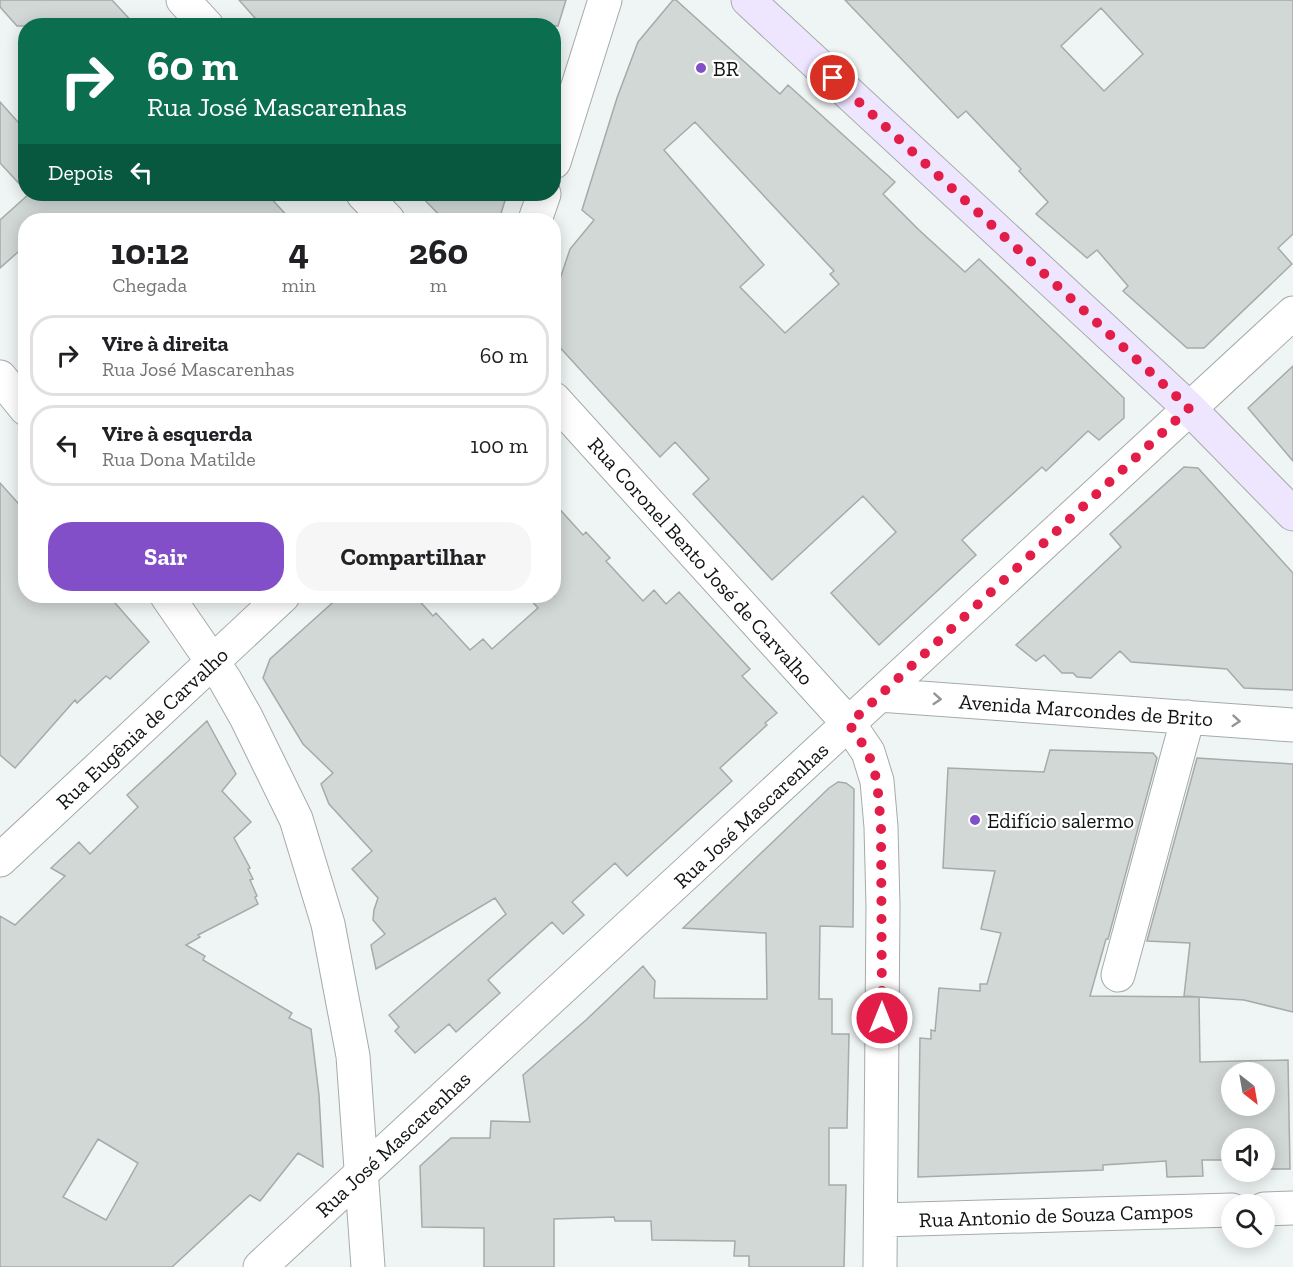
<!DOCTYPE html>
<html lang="pt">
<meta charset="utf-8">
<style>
body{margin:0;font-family:"Zilla Slab",serif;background:#f6f6f6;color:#202124;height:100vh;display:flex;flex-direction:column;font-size:22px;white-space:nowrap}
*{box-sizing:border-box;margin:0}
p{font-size:20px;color:#757577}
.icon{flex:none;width:33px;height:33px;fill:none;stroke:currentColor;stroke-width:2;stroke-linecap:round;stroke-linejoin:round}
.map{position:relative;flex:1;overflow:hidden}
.side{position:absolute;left:18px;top:213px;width:543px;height:390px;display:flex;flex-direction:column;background:#fff;border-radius:24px;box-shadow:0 3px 15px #0003}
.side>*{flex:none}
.top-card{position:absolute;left:18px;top:18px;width:543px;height:183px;border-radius:24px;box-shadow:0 3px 15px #0003;background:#0b6e4f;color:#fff;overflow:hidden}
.needle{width:39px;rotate:149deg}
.buttons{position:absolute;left:1221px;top:1062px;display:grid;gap:12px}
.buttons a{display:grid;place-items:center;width:54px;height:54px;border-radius:50%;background:#fff;box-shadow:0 3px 15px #0003;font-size:30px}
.pin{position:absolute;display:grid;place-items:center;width:51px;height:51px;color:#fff;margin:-26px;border:3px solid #fff;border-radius:50%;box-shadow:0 2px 6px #0007}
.me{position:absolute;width:66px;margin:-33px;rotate:0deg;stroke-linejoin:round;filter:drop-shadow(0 0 4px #0008)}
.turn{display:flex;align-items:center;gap:21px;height:126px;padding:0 30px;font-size:27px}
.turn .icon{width:78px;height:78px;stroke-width:2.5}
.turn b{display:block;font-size:42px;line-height:51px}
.then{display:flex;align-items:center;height:57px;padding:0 30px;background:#0003;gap:12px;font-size:22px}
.eta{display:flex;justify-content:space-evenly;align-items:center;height:102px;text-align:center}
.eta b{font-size:36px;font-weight:700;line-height:42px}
.action{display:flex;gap:12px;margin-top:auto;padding:12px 30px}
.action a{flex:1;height:69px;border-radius:24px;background:#824fc8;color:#fff;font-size:24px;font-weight:700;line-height:69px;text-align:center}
.action a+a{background:#f6f6f6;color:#202124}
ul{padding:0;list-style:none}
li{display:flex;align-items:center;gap:18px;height:81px;margin:0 12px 9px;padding:0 18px;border:3px solid #e0e0e0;border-radius:24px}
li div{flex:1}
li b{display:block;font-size:22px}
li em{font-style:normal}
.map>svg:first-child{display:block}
.building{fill:#d2d8d6;stroke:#a5aba9;stroke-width:1.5;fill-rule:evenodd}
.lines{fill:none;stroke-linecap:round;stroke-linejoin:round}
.street-casing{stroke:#a5aba9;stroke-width:35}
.secondary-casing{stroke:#a5aba9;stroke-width:35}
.street{stroke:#fff;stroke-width:33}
.secondary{stroke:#eee5ff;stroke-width:33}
.oneway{stroke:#949595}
.route{stroke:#e11d48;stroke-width:10;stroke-dasharray:0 18}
.poi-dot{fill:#824fc8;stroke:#fff;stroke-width:2}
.labels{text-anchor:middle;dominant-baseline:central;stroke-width:4.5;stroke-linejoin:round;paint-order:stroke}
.poi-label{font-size:21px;fill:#111313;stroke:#fff;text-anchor:start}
.street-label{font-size:21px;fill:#111313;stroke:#fff}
</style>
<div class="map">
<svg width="1293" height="1267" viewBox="0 0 1293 1267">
<rect width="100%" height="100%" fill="#eff5f4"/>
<!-- building -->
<path class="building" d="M0,0H112L136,26H17L0,7Z
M239,0H566L558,26H262Z
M673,0H676L780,94L788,85L895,182L883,194L919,230L965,272L979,259L1124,398V418L1099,440L1088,431L1046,471L1042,467L962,540L976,555L879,645L831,593L896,532L863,496L772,580L693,494L709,479L675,442L660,457L554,341V297L570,249L594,220L582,210L617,98L638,42ZM695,122L834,271L830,274L839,284L785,333L740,287L764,265L664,150Z
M845,0H1293V234L1278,248L1292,264L1204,348H1187L1123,291L1128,286L1097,250L1087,258L1036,214L1048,202L1019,171L1021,169L966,111L958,118ZM1101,8L1143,54L1104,91L1061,46Z
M0,102L26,131V191L0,163Z
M29,194H267L291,220H26V245L0,268V220Z
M419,194H507L499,220H444Z
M1293,366V461L1248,408Z
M1184,467L1198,468L1293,573V690L1244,688L1227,669L1131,662L1120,651L1091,678L1077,677L1073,673H1062L1044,655L1036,661L1016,645L1121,547L1110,534Z
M0,483L26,512V596H109L149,642L110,679L106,676L77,703L75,700L15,768L0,755Z
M554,503L583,535L586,532L610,558L606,561L643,601L654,590L666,604L679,592L750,669L742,676L777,713L765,723L767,725L720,768L732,781L627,876L615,863L572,902L584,915L563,934L552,922L488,980L500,993L456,1032L449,1024L415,1053L395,1031L399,1027L389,1015L506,914L495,898L376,969L371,945L385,934L373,920L374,910L378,898L352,869L372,851L329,804L321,784L333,773L303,744L263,678L270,659L340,596H415L433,616L436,613L470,650L483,639L492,649L538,608L527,596H554Z
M207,721L236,774L222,791L251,822L234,838L250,868L248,869L253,879L250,880L257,896L255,897L258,904L198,935L200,937L186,945L205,956L203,960L292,1013L289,1018L311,1029L319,1095L323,1167L298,1153L260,1201L250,1195L172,1267H0V916L15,925L65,876L51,868L79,842L90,854L138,807L127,795ZM98,1139L138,1163L106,1220L63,1197Z
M1050,750L1153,753L1157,758L1108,939H1106L1090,996L1199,997L1200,1062L1288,1060L1290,1169H1264V1138H1232V1160H1202L1203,1176L1167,1177L1166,1161L1103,1165V1170L918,1177L920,1038L931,1039V1030L935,1031L939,988L980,991V984H987L1001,933L981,929L995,871L943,868L948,768L1044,772ZM1232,1072H1264V1106H1232Z
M1197,758L1293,764V1012L1244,1000L1184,996L1190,943L1147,941Z
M838,782L846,783L854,789L853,927L820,926L819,999H832V1034H849L847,1128H829V1185H846L844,1267H749V1256H734L735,1241L652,1240L651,1221H615L614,1217L554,1219V1267H484V1228L422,1227L420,1166L451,1138H490L491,1121L530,1122L523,1075L586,1020L643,966L655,981L654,998L767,999L766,933L683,928L829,788Z"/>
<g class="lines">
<!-- street casing -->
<g class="street-casing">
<path id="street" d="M183,0L207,26
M554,162L605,0
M363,194L388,220
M535,220L544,194
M0,377L26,409
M554,399L849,724L868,752L877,781L881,827L883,906L880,1267
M167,596L225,680L246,717L296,819L328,924L353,1056L368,1267
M879,695L1293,725
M0,860L283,596
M1118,975L1188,717
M1264,1209L1293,1208
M881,1220L1232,1210
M260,1267L1293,313"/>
</g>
<!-- secondary casing -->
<g class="secondary-casing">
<path id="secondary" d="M748,0L1189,408L1293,514"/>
</g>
<!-- street -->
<use href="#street" class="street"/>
<!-- secondary -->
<use href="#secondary" class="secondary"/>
</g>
<!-- one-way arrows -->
<defs><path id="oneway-chevron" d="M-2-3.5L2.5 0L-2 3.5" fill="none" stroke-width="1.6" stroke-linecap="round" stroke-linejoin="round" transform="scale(1.5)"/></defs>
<g class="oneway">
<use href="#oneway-chevron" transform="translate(937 699) rotate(4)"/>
<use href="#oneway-chevron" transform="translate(1236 721) rotate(5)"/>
</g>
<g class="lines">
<!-- route -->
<path class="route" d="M833,78L1189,408L849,724L868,752L877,781L881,827L882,1018"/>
</g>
<!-- markers -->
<g class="poi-dot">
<circle cx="701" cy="68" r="6"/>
<circle cx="975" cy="820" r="6"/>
</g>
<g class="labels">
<!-- poi labels -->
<g class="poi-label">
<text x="713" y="68">BR</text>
<text x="987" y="820">Edifício salermo</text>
</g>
<!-- street labels -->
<g class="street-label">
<text transform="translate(701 561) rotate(48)">Rua Coronel Bento José de Carvalho</text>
<text transform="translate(1086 710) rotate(4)">Avenida Marcondes de Brito</text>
<text transform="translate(142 728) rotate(-43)">Rua Eugênia de Carvalho</text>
<text transform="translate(751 815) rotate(-43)">Rua José Mascarenhas</text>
<text transform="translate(393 1144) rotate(-43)">Rua José Mascarenhas</text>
<text transform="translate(1056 1215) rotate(-2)">Rua Antonio de Souza Campos</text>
</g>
</g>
</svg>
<div class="buttons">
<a><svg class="needle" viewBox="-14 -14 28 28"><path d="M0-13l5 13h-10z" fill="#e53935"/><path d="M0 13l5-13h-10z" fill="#757577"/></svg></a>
<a><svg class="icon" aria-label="sound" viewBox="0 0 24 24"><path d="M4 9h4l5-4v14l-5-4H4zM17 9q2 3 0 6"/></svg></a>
<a><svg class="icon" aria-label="search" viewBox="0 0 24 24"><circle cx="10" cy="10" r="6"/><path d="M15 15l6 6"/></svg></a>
</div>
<div class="pin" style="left:833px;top:78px;background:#d93025"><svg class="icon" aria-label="arrive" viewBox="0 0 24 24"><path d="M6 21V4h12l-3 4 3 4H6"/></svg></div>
<svg class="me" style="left:882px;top:1018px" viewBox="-20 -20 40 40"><circle r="17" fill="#e11d48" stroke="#fff" stroke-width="3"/><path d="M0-11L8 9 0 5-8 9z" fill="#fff"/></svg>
<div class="top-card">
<div class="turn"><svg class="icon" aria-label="right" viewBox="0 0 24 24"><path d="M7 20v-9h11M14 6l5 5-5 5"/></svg><div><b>60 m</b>Rua José Mascarenhas</div></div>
<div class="then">Depois<svg class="icon" aria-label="left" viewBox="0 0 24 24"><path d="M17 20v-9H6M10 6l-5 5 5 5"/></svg></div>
</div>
<section class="side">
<div class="eta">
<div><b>10:12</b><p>Chegada</p></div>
<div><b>4</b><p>min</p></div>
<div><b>260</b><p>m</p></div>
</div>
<ul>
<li><svg class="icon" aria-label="right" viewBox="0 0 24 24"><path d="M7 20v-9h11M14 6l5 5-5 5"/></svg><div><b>Vire à direita</b><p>Rua José Mascarenhas</p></div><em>60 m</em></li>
<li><svg class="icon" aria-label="left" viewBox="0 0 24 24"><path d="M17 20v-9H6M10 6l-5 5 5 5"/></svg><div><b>Vire à esquerda</b><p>Rua Dona Matilde</p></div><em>100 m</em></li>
</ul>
<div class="action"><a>Sair</a><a>Compartilhar</a></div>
</section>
</div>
